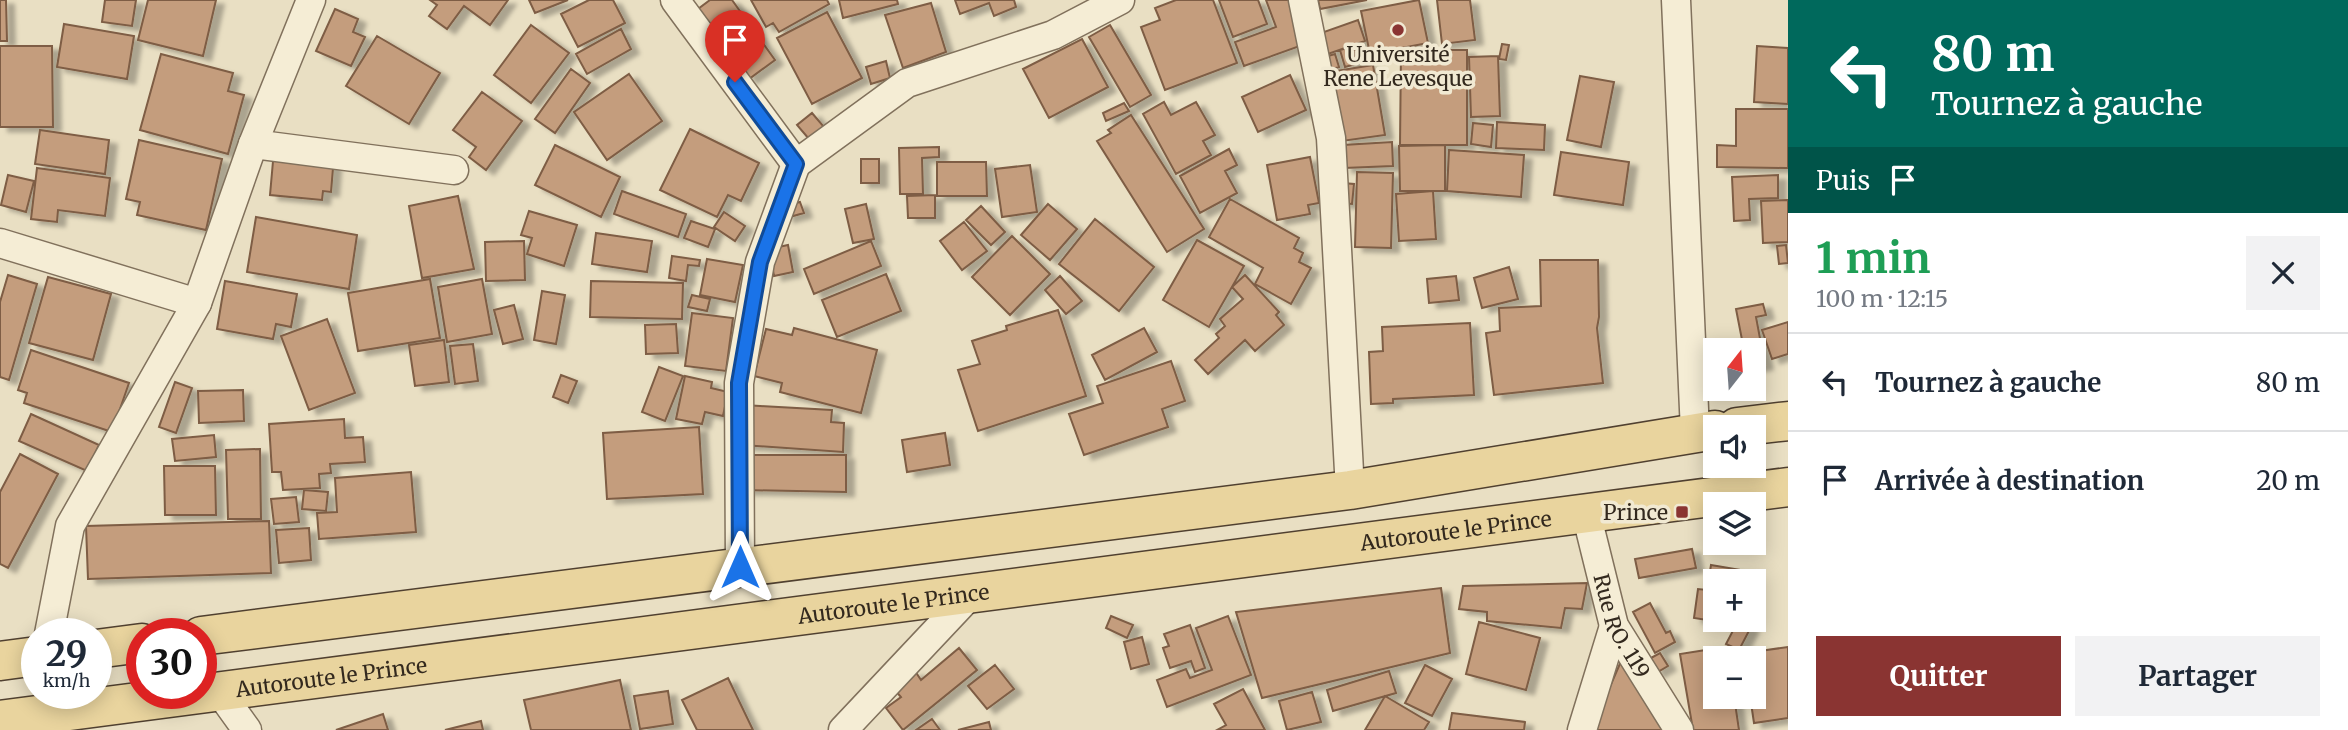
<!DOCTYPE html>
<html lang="fr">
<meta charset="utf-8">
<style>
body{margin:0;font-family:Merriweather,serif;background:#f2f2f3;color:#1f2937;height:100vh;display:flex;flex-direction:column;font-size:26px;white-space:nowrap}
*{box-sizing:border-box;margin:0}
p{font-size:23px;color:#747a83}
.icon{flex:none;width:38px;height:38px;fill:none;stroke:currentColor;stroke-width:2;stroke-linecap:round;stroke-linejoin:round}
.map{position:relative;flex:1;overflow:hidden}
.drawer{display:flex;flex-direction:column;background:#fff;width:560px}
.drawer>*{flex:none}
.hud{background:#00695c;color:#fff;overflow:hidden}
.needle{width:46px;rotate:17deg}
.controls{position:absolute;left:1703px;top:338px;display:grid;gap:14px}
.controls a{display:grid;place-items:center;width:63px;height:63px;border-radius:0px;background:#fff;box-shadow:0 4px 18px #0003;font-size:35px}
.speed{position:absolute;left:21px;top:618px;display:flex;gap:14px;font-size:35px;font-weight:700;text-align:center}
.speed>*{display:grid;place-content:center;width:91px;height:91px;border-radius:50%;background:#fff;box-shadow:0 4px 18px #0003;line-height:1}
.speed small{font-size:18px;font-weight:400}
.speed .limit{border:10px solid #d22;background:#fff;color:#111}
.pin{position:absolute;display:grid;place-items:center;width:60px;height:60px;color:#fff;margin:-72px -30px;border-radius:50% 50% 50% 0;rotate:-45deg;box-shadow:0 0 7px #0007}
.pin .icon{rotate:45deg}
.me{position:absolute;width:77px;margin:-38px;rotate:0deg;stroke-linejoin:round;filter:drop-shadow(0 0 5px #0008)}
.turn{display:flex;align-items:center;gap:24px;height:147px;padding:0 28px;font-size:32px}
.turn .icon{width:91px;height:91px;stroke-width:2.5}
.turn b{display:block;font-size:49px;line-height:60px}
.then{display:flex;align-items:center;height:66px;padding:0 28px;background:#0003;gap:14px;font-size:26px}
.round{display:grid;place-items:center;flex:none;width:74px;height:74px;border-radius:0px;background:#f2f2f3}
.overview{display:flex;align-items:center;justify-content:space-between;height:119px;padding:0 28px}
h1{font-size:42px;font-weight:700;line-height:52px;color:#1e9e55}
.button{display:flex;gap:14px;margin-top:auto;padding:14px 28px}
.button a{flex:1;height:80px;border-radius:0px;background:#8a3432;color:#fff;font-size:28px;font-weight:700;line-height:80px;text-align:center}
.button a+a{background:#f2f2f3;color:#1f2937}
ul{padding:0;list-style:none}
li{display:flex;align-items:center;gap:21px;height:98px;padding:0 28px;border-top:2px solid #e0e1e3}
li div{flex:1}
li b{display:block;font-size:26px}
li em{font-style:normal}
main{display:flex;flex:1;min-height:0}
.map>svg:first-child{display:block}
.building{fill:#c49d7d;stroke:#7e5d44;stroke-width:2;filter:url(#shadow)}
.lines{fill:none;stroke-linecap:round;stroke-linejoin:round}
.minor-casing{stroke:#81715c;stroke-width:31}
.primary-casing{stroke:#504030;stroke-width:41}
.minor{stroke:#f5edd5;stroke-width:28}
.primary{stroke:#e9d49e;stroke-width:38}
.route-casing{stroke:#114b97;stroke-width:18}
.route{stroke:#1a73e8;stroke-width:12}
.poi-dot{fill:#8a3432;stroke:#f1e9d2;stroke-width:2.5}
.labels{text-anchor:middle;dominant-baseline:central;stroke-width:7;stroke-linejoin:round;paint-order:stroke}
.poi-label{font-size:21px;fill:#33291e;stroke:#f1e9d2}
.street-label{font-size:21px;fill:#33291e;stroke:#f1e9d2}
</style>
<main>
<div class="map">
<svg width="1788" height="730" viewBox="0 0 1788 730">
<defs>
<filter id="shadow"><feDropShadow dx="8" dy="4.5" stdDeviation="2" flood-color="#0004"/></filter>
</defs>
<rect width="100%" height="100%" fill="#e9dfc3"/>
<!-- building -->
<path class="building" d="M0,0H6L7,41H0Z
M105,0H136L132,26L102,22Z
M148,0H216L203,56L138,40Z
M430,0H508L490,25L464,6L447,29L429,16L437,5Z
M529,0H568L535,13Z
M589,0H613L625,23L578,47L561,14Z
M710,0H732L775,60L749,79L698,9Z
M751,0H827L829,4L779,32L773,23L766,27Z
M839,0H897L898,4L843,18Z
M955,0H1014L1016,7L994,16L989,3L960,14Z
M1176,0H1213L1237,63L1165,90L1141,27L1160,20L1155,8Z
M1219,0H1258L1267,24L1233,37Z
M1266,0H1296L1311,42L1244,66L1235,42L1276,27Z
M1318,0H1367L1320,9Z
M1419,0L1428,43L1370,54L1361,11Z
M1437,0H1470L1475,40L1442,44Z
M931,3L946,52L903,68L885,15Z
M335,9L358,19L353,32L365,37L351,66L316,51Z
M827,12L862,78L812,104L777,38Z
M1358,20L1365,41L1328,54L1321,33Z
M64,24L134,36L127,79L57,67Z
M531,25L569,53L531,103L494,75Z
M1110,25L1151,95L1130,107L1089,37Z
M621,29L631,49L587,74L576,54Z
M377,36L440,73L409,124L346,86Z
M1082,39L1108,87L1049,118L1023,69Z
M1502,44L1509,45L1506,60L1499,59Z
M0,46H52L53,127H0Z
M1364,46L1367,61L1357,63L1354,48Z
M1757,46L1788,48V104L1754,102Z
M1351,47L1356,64L1345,67L1340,50Z
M1401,50H1467V145H1400Z
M161,54L233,73L228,91L244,95L228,154L140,130Z
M1335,54L1339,67L1322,72L1328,56Z
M1498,56L1500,116L1471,117L1469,57Z
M886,61L890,78L871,84L866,67Z
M1373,65L1385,135L1342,141L1330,72Z
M571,69L590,83L555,133L535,119Z
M629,74L662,121L607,160L574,112Z
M1290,75L1306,110L1258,132L1242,97Z
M1580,76L1614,82L1601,147L1567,140Z
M482,92L522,121L486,170L469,157L476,147L453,130Z
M1164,102L1171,115L1196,102L1215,135L1203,141L1211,155L1176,174L1143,114Z
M1124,103L1129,111L1106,121L1103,113Z
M1736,109H1788V168L1717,167V145L1736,146Z
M812,113L824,127L809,139L797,125Z
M1131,115L1204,229L1167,252L1097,141L1111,133L1108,130Z
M1497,122L1545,125L1544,150L1496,148Z
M1473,123L1493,125L1491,147L1471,144Z
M690,129L759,163L741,201L728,195L717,217L660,190Z
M40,130L109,140L105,174L35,164Z
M139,140L222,159L206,230L137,215L140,202L126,199Z
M1392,142L1393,166L1344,168L1343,145Z
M555,145L620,177L601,217L535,185Z
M1445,145V191H1400L1399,146Z
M939,147V157L922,158L923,194H900L899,148Z
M1229,149L1237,165L1225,171L1237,193L1200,213L1180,176Z
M274,150L334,156L331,192L323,191L322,200L270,195Z
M1449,150L1524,155L1521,197L1447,191Z
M1561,152L1629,162L1623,205L1554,195Z
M1310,157L1319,203L1308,205L1310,214L1277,220L1267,165Z
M861,159H879V183H861Z
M937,162H986L987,196H937Z
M1030,165L1037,212L1002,217L995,169Z
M37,168L110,178L105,216L58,210L57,222L31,219Z
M1357,172L1393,173L1391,248L1355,247Z
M8,175L34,181L26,212L1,205Z
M1778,175V198L1749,199L1750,220L1734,221L1732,177Z
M1342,183L1354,184L1352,204L1341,203Z
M622,191L686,214L678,237L614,214Z
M1433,191L1436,239L1399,241L1396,194Z
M935,195V218H908L907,196Z
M458,196L474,269L422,278L409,206Z
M1230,199L1299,238L1294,248L1303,253L1299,262L1311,268L1291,304L1255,284L1263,268L1209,237Z
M1788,200V242L1763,243L1761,201Z
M800,202L804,213L786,218L783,206Z
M866,204L874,239L853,243L845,209Z
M1048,204L1077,229L1050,260L1021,235Z
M981,206L1005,232L991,245L966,220Z
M529,211L577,225L564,266L527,254L532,238L521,235Z
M724,212L745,226L735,241L714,227Z
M256,217L357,235L349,289L247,272Z
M1095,219L1154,267L1119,311L1059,264Z
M691,221L715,229L708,247L684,238Z
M964,222L987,251L962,270L940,241Z
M596,233L652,241L647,272L592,264Z
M1012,236L1050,274L1010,315L972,277Z
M1197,240L1244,266L1209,327L1163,300Z
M524,241L525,280L486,281L485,242Z
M871,241L881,266L814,294L804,269Z
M788,245L793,272L774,276L769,249Z
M1786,245L1788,263L1779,264L1777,246Z
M672,256L700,260L699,266L688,265L686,281L669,278Z
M707,259L743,265L735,302L700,295Z
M1540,260H1598L1599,317L1597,328L1603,383L1494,395L1486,333L1500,331L1499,308L1541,306Z
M1509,267L1518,299L1482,308L1474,278Z
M886,274L901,311L837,337L822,300Z
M8,275L37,284L9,380L0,377V302Z
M1245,275L1279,312L1276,315L1284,325L1255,351L1245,340L1208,374L1195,360L1219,338L1216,334L1225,326L1220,319L1243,299L1232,287Z
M1060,276L1082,301L1066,314L1045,290Z
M1456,276L1459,300L1429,303L1427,279Z
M48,277L111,294L93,360L29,343Z
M430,279L440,338L358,351L348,293Z
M482,279L492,334L447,342L438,287Z
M225,281L297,294L291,327L276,324L273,339L217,329Z
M591,281L683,283L682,319L590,317Z
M542,291L565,295L556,344L534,340Z
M692,295L710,299L707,311L688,307Z
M1763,304L1766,315L1756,317L1765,365L1754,367V350H1744L1736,309Z
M514,305L523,339L503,344L494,310Z
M1058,310L1086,396L978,431L958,370L980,364L972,341L1007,330L1006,326Z
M692,313L733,318L726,371L685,366Z
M327,319L355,393L309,410L281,336Z
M1788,322V354L1772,359L1762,330Z
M1470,323L1474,395L1393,399V403L1371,404L1369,352L1383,351L1382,327Z
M676,324L678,353L646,354L645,325Z
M794,328L877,350L861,413L780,392L782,383L754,376L766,329L792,335Z
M1144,328L1157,352L1105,380L1092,355Z
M444,340L449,382L415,386L409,345Z
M473,344L478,381L455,384L450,346Z
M31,350L129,383L112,432L24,403L27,393L18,390Z
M1171,361L1185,401L1162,409L1168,427L1084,455L1069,414L1103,403L1097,386Z
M659,367L683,376L665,421L642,412Z
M561,375L577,381L568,403L553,397Z
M685,376L712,382L711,388L728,392L723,416L705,412L702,424L676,419Z
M175,382L192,388L176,433L159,427Z
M243,390L244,421L199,423L198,391Z
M744,405L832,410L831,422L844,423L843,452L742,445Z
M31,414L99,445L87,471L19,441Z
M344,419L345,438L363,437L365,462L330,464L331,473L319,474L320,488L283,490L281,472H272L269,424Z
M699,427L703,494L607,499L603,433Z
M945,433L950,465L907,472L902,440Z
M214,435L216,457L175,461L172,439Z
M260,449L261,519H228L226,450Z
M20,454L58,474L8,568L0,564V492Z
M744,455H846V492L744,490Z
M164,466H215L216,515H165Z
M411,472L416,532L319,539L317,513L337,512L335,478Z
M304,490L328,492L326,511L302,509Z
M296,497L299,522L274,524L271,499Z
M269,521L271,573L88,579L86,526Z
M309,528L311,560L279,563L276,530Z
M1692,549L1696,568L1639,578L1635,559Z
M1711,565L1741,570L1740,581H1715V620H1734L1733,624L1694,618L1698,589L1707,590Z
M1587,583L1582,609L1565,608L1561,628L1487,621V612L1459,609L1463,586Z
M1441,588L1450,653L1262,698L1236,612Z
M1650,603L1666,633L1670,631L1675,642L1655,653L1633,612Z
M1111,616L1133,625L1127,638L1106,628Z
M1228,616L1251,675L1167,707L1157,680L1186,669L1190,678L1212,670L1196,628Z
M1738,621L1751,627L1739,650L1726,644Z
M1479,622L1540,638L1526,690L1466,674Z
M1190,625L1205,668L1195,672L1191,661L1170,668L1163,648L1169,646L1164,634Z
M1142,637L1149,664L1131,669L1124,642Z
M1725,647L1727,658H1715V696H1734L1739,730H1693L1680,654Z
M1788,647V718L1754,723L1750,696H1754V658H1745V653Z
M959,648L977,670L903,730L886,708L901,697L893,688L915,671L921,680Z
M1660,653L1668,666L1656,673L1649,659Z
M1622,659L1665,730H1591Z
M995,665L1014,689L987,709L968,686Z
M1425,665L1452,679L1432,716L1405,703Z
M1389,671L1396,693L1333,711L1327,690Z
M728,678L753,730H697L682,700Z
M620,680L631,730H531L524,700Z
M1243,689L1265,730H1217L1226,725L1214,704Z
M668,691L673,724L640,729L634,696Z
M1312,692L1321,722L1287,730L1279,701Z
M1385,696L1429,722L1424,730H1365Z
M1452,713L1525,722L1524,730H1449Z
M383,714L388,730H336Z
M932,719L940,730H916Z
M481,721L483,730H445Z
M989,722L991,730H958Z"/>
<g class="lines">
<!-- minor casing -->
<g class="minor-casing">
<g id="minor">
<path d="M675,0L796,164L907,83L1053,35L1120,0"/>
<path d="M1303,0L1331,138L1350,490"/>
<path d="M1676,0L1695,432"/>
<path d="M253,144L454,170"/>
<path d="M0,243L197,303"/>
<path id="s1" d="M1586,513L1614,626L1679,730"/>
<path d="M740,567L739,383L760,262L796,164"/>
<path d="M49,634L70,526L197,303L253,144L311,0"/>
<path d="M219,691L247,730"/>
<path d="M843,730L972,593"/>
<path d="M1582,730L1614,626"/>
</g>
</g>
<!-- primary casing -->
<g class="primary-casing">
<g id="primary">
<path d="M1737,427L1788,421"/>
<path d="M201,636L1350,490L1715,430"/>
<path d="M96,649L142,643"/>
<path d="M0,661L37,656"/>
<path id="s2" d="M0,720L1788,487"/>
</g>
</g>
<!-- minor -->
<use href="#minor" class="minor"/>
<!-- primary -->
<use href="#primary" class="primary"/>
</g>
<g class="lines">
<!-- route casing -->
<g class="route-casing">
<path id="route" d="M735,82L796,164L760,262L739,383L740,567"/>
</g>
<!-- route -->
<use href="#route" class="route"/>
</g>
<!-- markers -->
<g class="poi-dot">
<circle cx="1398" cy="30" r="7"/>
<rect x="1675" y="505" width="14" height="14" rx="3.5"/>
</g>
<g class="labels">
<!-- poi labels -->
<g class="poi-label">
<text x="1398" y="54">Université<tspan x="1398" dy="24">Rene Levesque</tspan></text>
<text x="1668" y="512" text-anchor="end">Prince</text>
</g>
<!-- street labels -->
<g class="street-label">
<text stroke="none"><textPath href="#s2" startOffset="1468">Autoroute le Prince</textPath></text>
<text stroke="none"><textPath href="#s2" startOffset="901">Autoroute le Prince</textPath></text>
<text stroke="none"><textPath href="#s1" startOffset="119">Rue RO. 119</textPath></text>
<text stroke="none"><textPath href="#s2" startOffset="334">Autoroute le Prince</textPath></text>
</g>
</g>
</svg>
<div class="controls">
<a><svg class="needle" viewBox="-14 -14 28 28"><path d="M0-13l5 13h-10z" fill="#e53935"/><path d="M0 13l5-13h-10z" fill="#747a83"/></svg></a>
<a><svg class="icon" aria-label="sound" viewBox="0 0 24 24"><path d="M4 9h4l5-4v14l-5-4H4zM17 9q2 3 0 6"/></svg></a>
<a><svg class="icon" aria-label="layers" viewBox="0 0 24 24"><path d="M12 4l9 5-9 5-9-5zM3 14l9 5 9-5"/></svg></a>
<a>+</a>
<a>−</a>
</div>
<div class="speed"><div>29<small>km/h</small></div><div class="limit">30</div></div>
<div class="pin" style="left:735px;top:82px;background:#d93025"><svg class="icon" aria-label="arrive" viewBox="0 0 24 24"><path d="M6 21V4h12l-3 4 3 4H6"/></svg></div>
<svg class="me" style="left:740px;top:567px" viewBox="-20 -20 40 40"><path d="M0-17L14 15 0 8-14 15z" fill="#1a73e8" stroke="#fff" stroke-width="4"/></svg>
</div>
<section class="drawer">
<div class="hud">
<div class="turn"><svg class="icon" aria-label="left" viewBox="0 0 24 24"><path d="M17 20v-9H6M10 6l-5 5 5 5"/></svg><div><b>80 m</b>Tournez à gauche</div></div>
<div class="then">Puis<svg class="icon" aria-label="arrive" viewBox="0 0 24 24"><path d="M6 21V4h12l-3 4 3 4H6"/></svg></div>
</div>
<div class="overview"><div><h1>1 min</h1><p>100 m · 12:15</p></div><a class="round"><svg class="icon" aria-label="close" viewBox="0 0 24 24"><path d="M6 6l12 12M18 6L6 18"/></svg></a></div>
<ul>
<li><svg class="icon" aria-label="left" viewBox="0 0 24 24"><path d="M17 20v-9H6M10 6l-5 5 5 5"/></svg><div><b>Tournez à gauche</b></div><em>80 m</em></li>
<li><svg class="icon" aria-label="arrive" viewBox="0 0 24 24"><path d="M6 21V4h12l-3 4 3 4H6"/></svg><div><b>Arrivée à destination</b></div><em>20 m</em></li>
</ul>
<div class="button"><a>Quitter</a><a>Partager</a></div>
</section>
</main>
